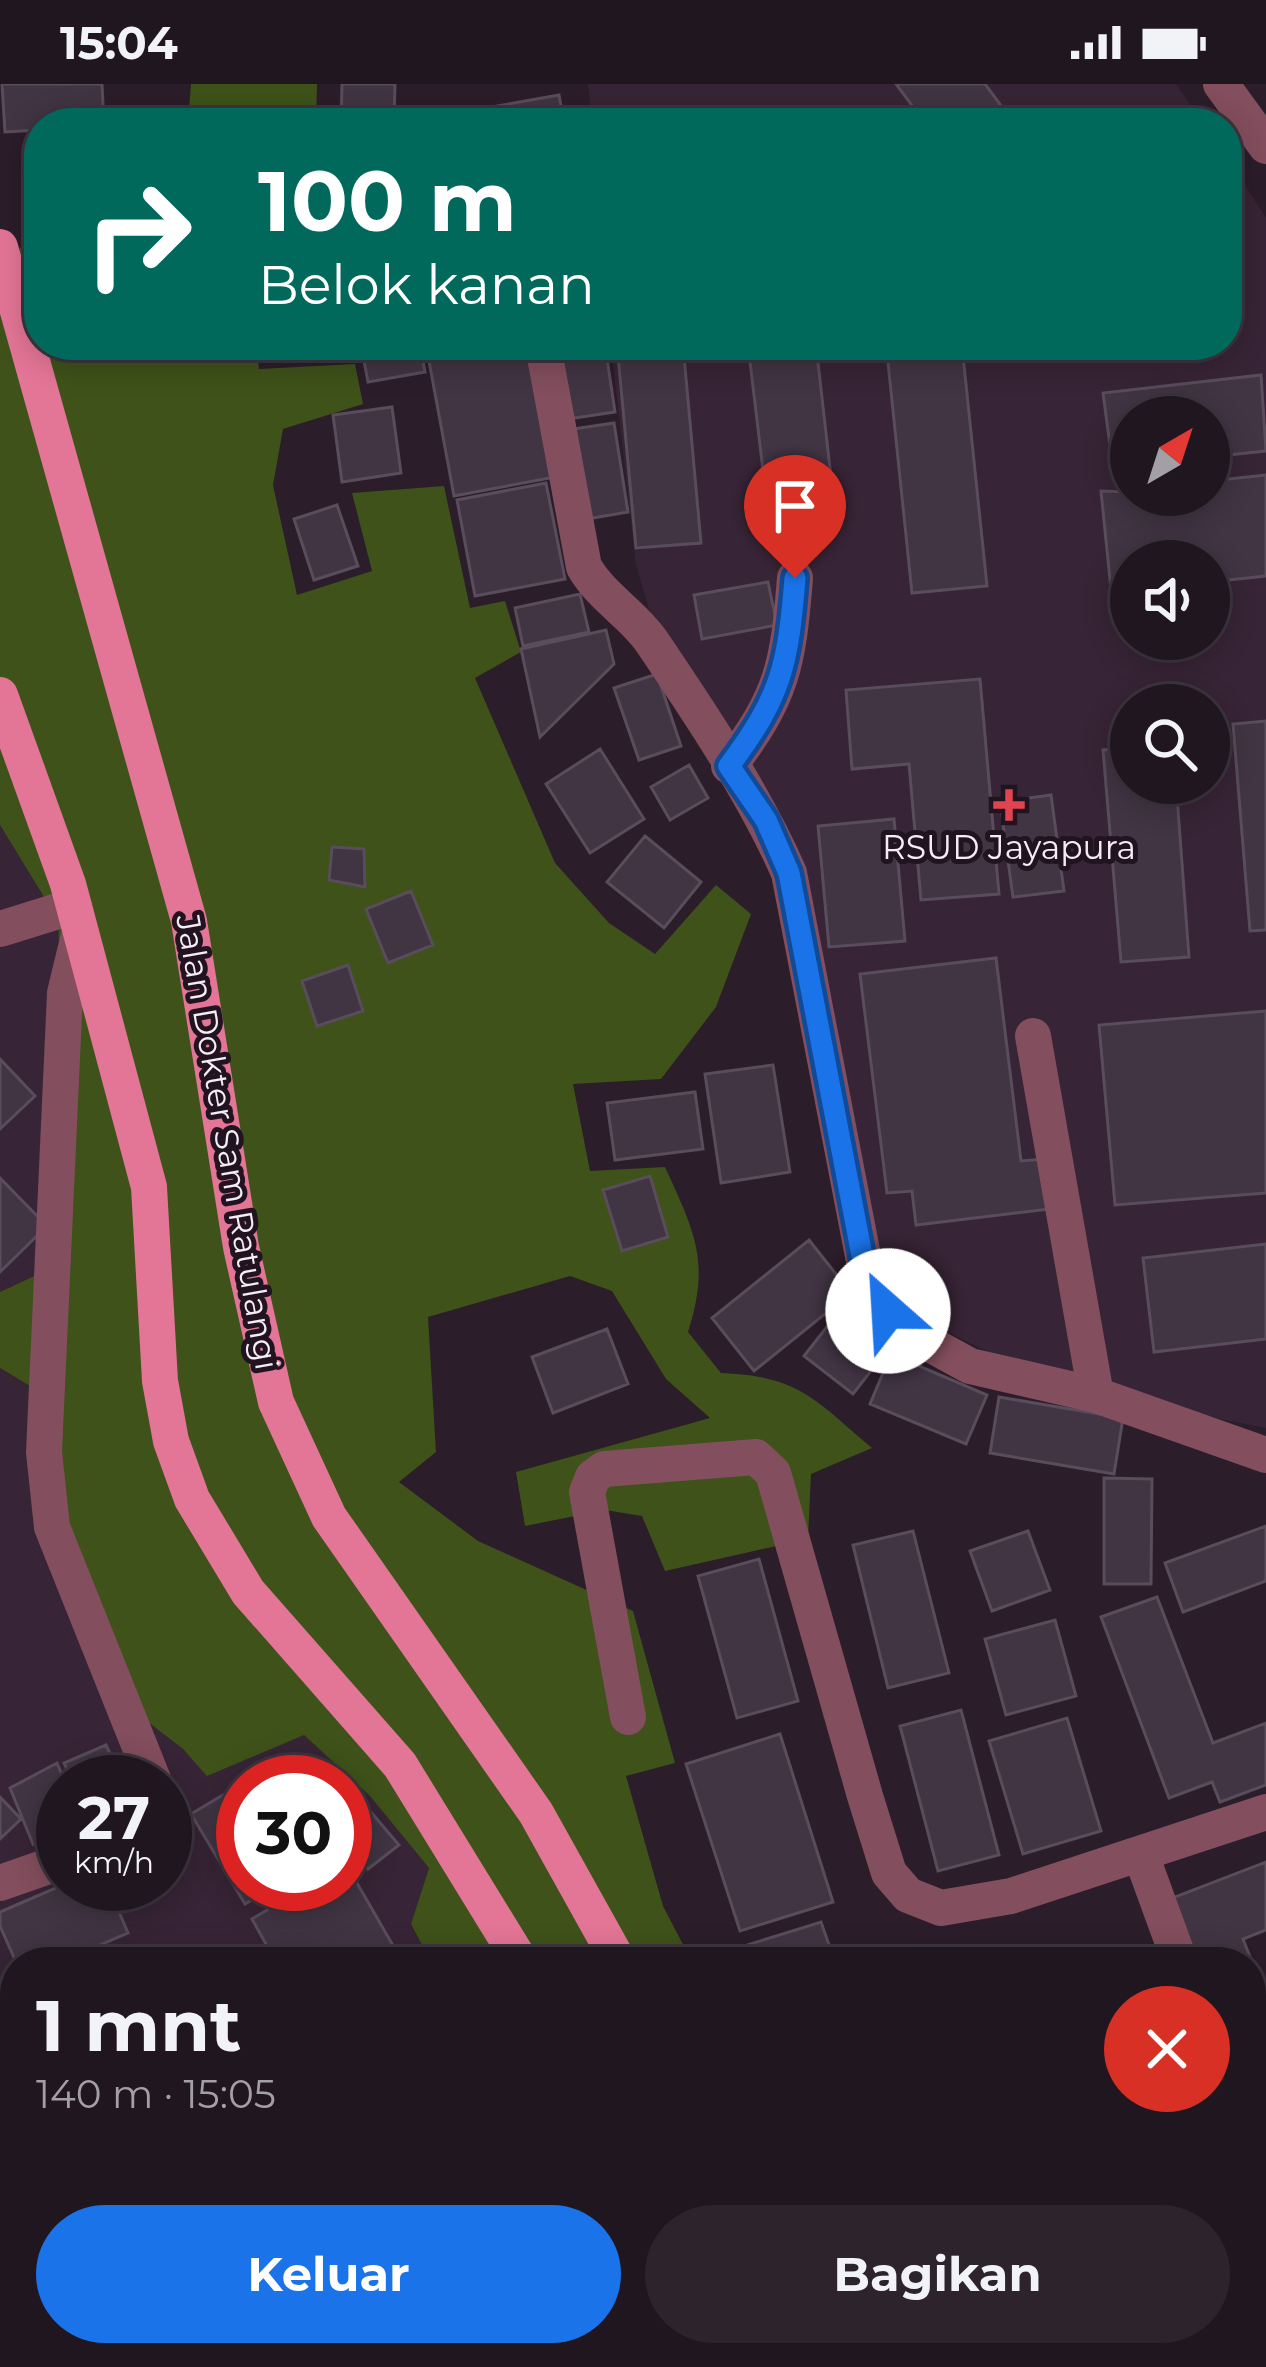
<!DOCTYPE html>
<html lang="id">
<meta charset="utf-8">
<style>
body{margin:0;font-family:Montserrat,sans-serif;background:#2d232d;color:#f1f3f6;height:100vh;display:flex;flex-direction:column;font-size:45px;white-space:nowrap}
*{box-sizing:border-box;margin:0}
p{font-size:39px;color:#a29fa5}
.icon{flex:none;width:66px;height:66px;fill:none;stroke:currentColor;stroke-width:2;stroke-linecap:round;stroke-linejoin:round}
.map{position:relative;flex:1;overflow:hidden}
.details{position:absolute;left:0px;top:1863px;width:1266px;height:420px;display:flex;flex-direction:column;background:#201620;border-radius:48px 48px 0 0;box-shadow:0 6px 30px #0003,0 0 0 3px #3d353e}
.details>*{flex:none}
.hud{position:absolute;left:24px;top:24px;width:1218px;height:252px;border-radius:48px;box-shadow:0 6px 30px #0003,0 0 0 3px #3d353e;background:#00695c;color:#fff;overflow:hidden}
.needle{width:78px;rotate:39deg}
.tools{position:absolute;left:1110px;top:312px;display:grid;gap:24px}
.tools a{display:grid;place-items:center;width:120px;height:120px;border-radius:50%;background:#201620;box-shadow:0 6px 30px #0003,0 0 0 3px #3d353e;font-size:60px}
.speed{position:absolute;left:36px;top:1671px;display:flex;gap:24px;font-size:60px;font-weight:700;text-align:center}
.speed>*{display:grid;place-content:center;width:156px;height:156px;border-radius:50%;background:#201620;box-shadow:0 6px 30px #0003,0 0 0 3px #3d353e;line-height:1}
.speed small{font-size:30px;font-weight:400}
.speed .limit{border:18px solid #d22;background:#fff;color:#111}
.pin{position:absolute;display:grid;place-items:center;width:102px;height:102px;color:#fff;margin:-123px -51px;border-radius:50% 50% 50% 0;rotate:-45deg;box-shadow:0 0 12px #0007}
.pin .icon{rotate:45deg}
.me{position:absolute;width:132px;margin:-66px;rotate:334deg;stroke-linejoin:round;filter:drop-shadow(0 0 9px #0008)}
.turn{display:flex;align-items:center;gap:42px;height:252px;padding:0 36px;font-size:54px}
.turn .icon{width:156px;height:156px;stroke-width:2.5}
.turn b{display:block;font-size:84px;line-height:102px}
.round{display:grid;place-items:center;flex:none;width:126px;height:126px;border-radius:63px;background:#2d232d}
.head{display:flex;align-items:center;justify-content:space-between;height:204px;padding:0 36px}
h1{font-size:72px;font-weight:700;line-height:90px}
.button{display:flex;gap:24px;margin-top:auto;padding:24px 36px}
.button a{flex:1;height:138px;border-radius:72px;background:#1a73e8;color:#fff;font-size:48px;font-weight:700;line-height:138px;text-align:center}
.button a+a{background:#2d232d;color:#f1f3f6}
.status{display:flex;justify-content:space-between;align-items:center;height:84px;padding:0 60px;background:#201620;direction:ltr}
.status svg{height:33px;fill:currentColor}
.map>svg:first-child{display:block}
.built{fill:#372436;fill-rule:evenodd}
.forest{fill:#3e5219}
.building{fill:#413443;stroke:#594c5b;stroke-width:3}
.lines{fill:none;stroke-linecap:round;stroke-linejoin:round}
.minor{stroke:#834e5d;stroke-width:36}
.major{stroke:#e37596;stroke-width:36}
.route-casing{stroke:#114b97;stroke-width:30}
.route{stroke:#1a73e8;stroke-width:21}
.health-dot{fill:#e0444e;stroke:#211420;stroke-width:4.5}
.labels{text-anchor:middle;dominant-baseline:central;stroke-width:10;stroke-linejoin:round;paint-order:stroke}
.poi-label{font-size:33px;fill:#f6ecf5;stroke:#211420}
.street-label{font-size:33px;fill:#f6ecf5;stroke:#211420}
</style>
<div class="status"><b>15:04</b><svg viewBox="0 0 49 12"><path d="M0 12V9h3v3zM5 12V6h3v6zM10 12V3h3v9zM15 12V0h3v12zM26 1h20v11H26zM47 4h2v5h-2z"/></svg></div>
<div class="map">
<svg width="1266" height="2283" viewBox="0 0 1266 2283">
<rect width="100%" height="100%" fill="#2b1d2a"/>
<!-- built -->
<path class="built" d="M588,0H1176L1203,39H592Z
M1227,75L1266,133V1344L1135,1318L1019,1283L890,1220L836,1110L834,921L764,743L656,549L636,481L611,261H1227ZM1131,333H1209V411H1131ZM1131,477H1209V555H1131ZM1131,621H1209V699H1131Z
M0,741L58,836L68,1109L47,1186L0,1208Z
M0,1284L55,1317L100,1601L183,1665L207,1691L303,1650L369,1711L429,1784L411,1840L431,1878H15V2268H612L620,2283H0ZM63,1698H165V1800H63ZM243,1698H345V1800H243Z"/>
<!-- forest -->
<path class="forest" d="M191,0H317L316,39L188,38Z
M39,143V261H256L259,285L355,280L363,320L283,345L273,401L297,511L372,487L352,409L444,402L470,524L505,517L521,568L475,594L555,779L609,839L655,870L716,801L751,830L716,923L661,995L573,1000L590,1087L665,1083C694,1147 711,1177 688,1248L721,1289C800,1292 815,1316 872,1364L811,1390L808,1455L665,1487L642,1432L605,1426L525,1442L516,1388L710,1334L666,1295L612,1207L570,1192L428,1233L436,1368L399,1398L478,1457L633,1527L675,1679L626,1692L663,1822L692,1878H431L411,1840L429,1784L369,1711L304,1651L207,1692L183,1665L100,1601L63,1492L55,1317L0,1284V1208L47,1186L68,1108L58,836L0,741V202L31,144Z
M702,2268H1026L1038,2283H712Z"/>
<!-- building -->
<path class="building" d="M2,0H102L104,39H39V46L5,48Z
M342,0H395L394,39H341Z
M896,0H985L1014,39H925Z
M559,11L564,39H489L486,24Z
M361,261H420L425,288L368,298Z
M426,261H530L555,393L454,412Z
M557,261H605L615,328L568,335Z
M617,261H683L701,459L636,464Z
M748,261H816L837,446L771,453Z
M962,262L987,502L912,509L887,269Z
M1261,291L1266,367L1209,373V333H1131V382L1113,384L1103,309Z
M392,323L401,389L342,398L333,331Z
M614,339L628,428L587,435L573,345Z
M1266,391V492L1209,498V477H1131V505L1111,506L1101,407L1209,411V397Z
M546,399L565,495L475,512L457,416Z
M337,421L358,482L314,496L294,435Z
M768,498L777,541L702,555L694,511Z
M580,510L589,548L523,562L515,524Z
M606,546L614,580L540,653L521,565Z
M657,590L681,662L639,676L614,604Z
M980,595L999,810L921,816L909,680L852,685L846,606Z
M1266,637V846L1250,847L1233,640Z
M1131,664V699H1176L1189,873L1121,878L1103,666Z
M600,665L644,735L590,769L546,700Z
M689,681L708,714L670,736L651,703Z
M1051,711L1064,807L1013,813L1000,718Z
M894,735L905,857L829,863L818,742Z
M645,752L701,798L664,844L607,798Z
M332,763L364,765L365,803L329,796Z
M411,807L433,861L388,879L366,825Z
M996,874L1021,1077L1044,1075L1050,1125L916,1141L912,1107L887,1109L860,890Z
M348,881L363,927L317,942L302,897Z
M1266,927V1109L1115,1121L1099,941Z
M0,975L35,1012L0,1045Z
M773,981L790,1088L721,1099L705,990Z
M695,1008L703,1065L615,1076L607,1019Z
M650,1092L668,1153L622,1167L603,1106Z
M0,1094L47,1142L0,1188Z
M809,1156L851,1209L754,1287L712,1234Z
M1266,1160V1255L1154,1268L1143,1174Z
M840,1226L889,1264L853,1310L804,1272Z
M607,1245L628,1300L553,1329L532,1273Z
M891,1270L987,1311L966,1360L870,1320Z
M999,1313L1123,1334L1114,1390L990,1369Z
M1104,1394L1152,1395L1151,1500H1104Z
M1266,1442V1497L1183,1528L1165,1479Z
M913,1447L949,1589L888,1604L853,1461Z
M1028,1447L1050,1506L992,1527L970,1467Z
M759,1475L798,1617L737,1634L698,1492Z
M1157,1513L1213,1659L1266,1639V1701L1220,1718L1212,1698L1169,1714L1101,1533Z
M1055,1536L1076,1612L1006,1631L985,1555Z
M961,1626L999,1771L938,1787L900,1642Z
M1067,1634L1101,1747L1023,1770L989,1657Z
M780,1650L833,1818L740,1847L686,1680Z
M106,1661L123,1698H73L64,1679Z
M289,1671L305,1698H245Z
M57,1679L65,1698L63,1742L33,1760L10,1704Z
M243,1699V1800H279L245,1820L191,1730Z
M0,1713L21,1735L0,1755Z
M364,1720L399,1761L368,1785L345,1749V1733Z
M1266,1778V1846L1243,1855L1266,1913V2065L1251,2028V1878H1192L1167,1816Z
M346,1780L395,1865L373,1878H276L252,1835L311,1800H345Z
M65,1800H107L128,1849L61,1878H16L0,1842V1828Z
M821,1838L835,1878H732L728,1867Z
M15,1950V2040L0,2048V1959Z
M15,2057V2157L11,2159L0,2139V2065Z
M131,2268H237L218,2283H115Z
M237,2268H263L275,2283H218Z
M357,2268H398L409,2283H368Z
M412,2268H455L433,2283H422Z
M455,2268H464L474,2283H433Z
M535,2268L544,2283H489L480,2270Z
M603,2268L611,2283H570L599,2268Z
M1089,2268H1152L1162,2283H1099Z"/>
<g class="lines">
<!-- minor -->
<path class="minor" d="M1221,0L1266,62
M543,262L584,483C603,515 632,529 652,558C700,629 755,711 789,789L869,1203L928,1259L970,1282L1096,1311L1266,1371
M729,682C783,611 788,581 795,494
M0,845L74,822
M80,847L65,909L44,1368L52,1443L154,1698
M1033,952L1096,1311
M628,1633L587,1408L593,1393L604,1385L756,1373L773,1389L865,1712L889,1789L908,1811L941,1824L1011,1812L1266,1728
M1141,1771L1180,1878
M0,1799L63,1777
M1251,2076L1266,2116
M0,2196L15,2221
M43,2268L52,2283"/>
<!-- major -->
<path class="major" d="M0,163L189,837L241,1163L276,1318L329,1433L536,1729L619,1878
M0,611L68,800L149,1103L160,1297L171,1357L192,1415L248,1508L400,1681L521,1878
M737,2268L746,2283
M818,2268L826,2283"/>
</g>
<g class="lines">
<!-- route casing -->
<g class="route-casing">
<path id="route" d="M795,494C788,581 782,611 729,682L766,736L789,789L868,1203L888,1227"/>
</g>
<!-- route -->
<use href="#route" class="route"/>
</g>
<!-- markers -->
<path class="health-dot" d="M1003 703h12v12h12v12h-12v12h-12v-12h-12v-12h12z"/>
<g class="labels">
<!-- poi labels -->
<g class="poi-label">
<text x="1009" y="763">RSUD Jayapura</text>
</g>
<!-- street labels -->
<g class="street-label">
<text transform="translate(228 1058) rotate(80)">Jalan Dokter Sam Ratulangi</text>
</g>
</g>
</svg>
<div class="tools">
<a><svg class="needle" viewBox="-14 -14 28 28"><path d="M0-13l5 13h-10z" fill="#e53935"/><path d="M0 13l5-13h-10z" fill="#a29fa5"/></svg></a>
<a><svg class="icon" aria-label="sound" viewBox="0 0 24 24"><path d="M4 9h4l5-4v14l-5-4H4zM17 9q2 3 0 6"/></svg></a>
<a><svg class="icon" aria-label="search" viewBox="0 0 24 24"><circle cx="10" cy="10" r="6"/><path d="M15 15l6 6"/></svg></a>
</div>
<div class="speed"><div>27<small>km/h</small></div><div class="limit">30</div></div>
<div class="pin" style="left:795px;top:494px;background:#d93025"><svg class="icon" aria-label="arrive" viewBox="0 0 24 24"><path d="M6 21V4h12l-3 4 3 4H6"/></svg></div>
<svg class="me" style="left:888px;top:1227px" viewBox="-20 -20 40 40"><circle r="19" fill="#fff"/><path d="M0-13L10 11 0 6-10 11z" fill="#1a73e8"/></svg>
<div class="hud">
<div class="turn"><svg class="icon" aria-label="right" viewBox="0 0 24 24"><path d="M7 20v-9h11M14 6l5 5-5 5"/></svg><div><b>100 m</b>Belok kanan</div></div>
</div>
<section class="details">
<div class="head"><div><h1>1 mnt</h1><p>140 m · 15:05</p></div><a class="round" style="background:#d93025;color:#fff"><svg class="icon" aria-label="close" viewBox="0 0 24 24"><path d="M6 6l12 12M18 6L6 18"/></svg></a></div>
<div class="button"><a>Keluar</a><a>Bagikan</a></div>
</section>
</div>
